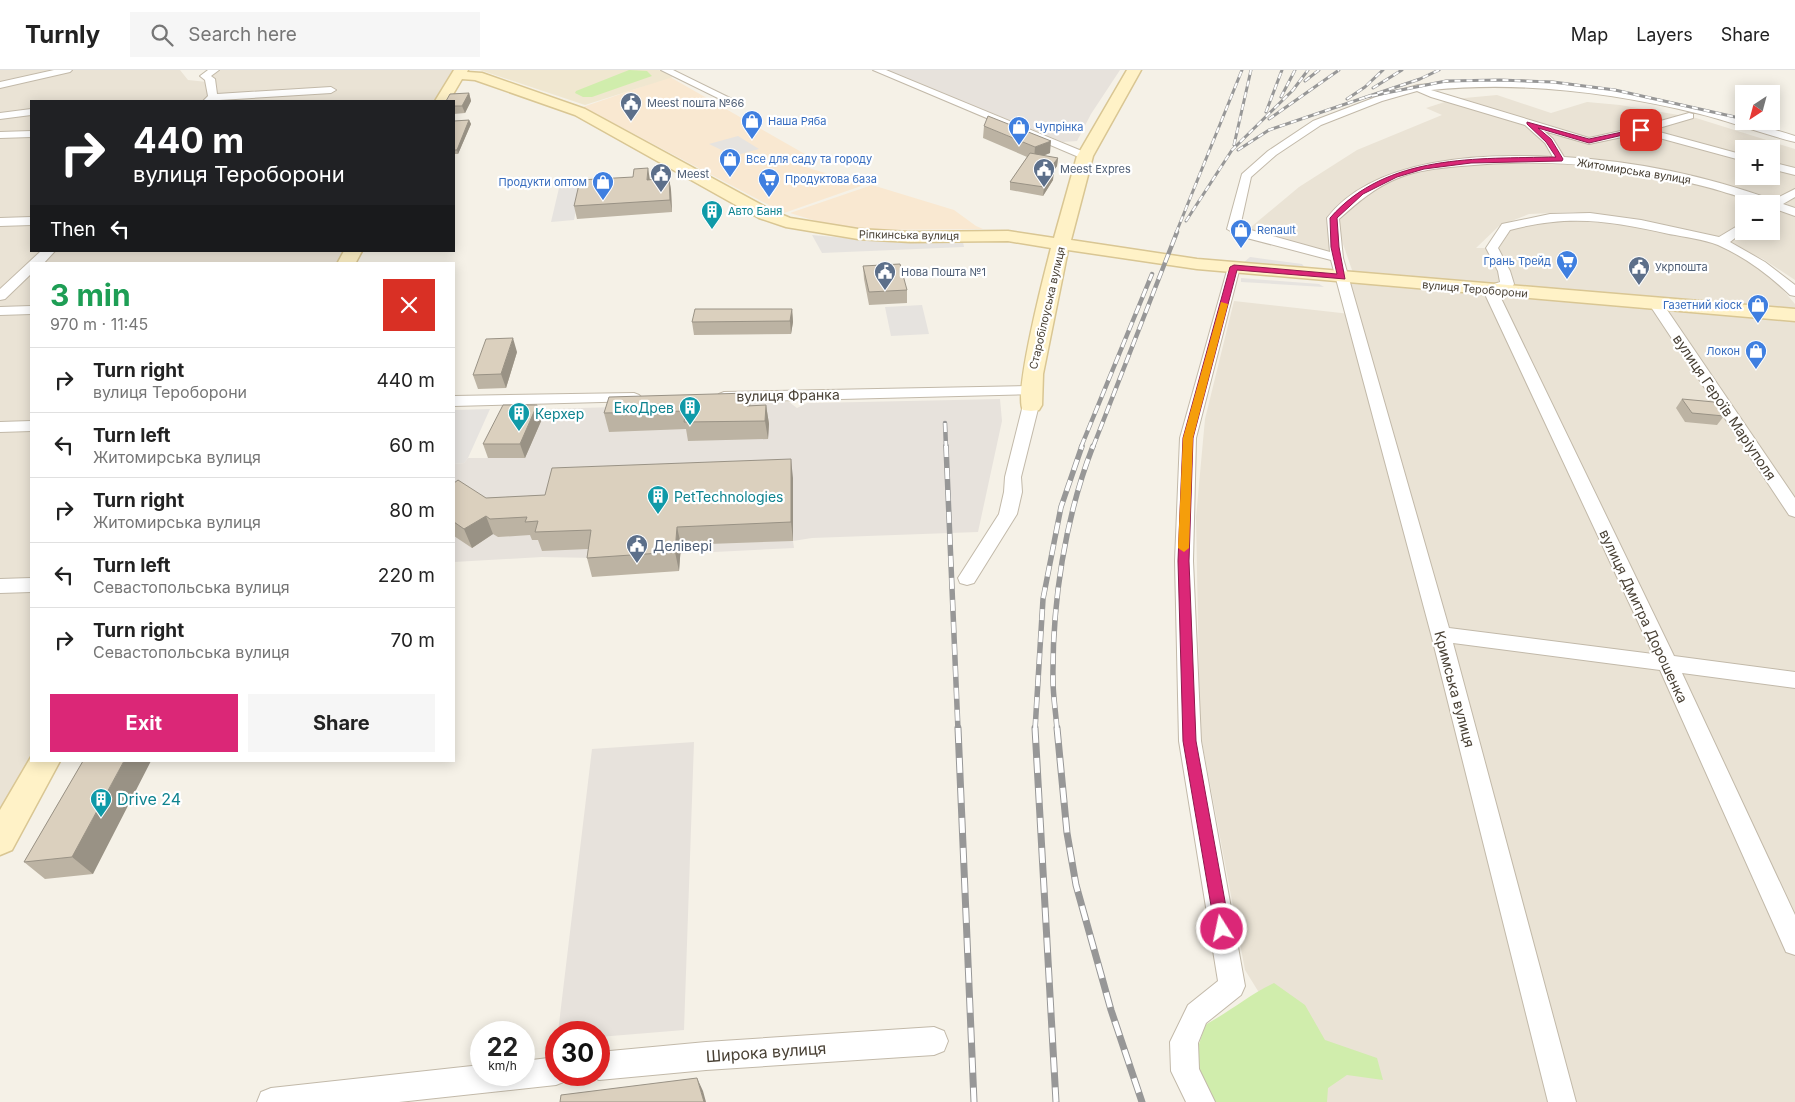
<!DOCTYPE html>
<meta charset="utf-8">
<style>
body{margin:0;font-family:Inter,sans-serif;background:#f6f6f6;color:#222;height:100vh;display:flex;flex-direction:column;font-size:19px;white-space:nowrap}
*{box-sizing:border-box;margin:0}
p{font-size:16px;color:#767676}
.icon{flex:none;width:28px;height:28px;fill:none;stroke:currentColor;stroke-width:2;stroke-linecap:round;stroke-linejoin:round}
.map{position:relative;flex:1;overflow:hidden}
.sheet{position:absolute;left:30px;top:192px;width:425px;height:500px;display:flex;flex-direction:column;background:#fff;border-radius:0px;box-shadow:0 2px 12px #0003}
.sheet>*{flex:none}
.hud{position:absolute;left:30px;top:30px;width:425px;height:152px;border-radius:0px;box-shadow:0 2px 12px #0003;background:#202124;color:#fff;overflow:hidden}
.needle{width:32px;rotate:216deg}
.fabs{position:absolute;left:1735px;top:15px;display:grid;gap:10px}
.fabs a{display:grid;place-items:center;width:45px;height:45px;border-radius:0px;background:#fff;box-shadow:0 2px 12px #0003;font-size:25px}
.speed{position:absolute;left:470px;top:951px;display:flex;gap:10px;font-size:25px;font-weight:700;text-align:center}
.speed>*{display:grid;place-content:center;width:65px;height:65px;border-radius:50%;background:#fff;box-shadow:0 2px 12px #0003;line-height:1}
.speed small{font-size:12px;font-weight:400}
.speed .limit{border:8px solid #d22;background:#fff;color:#111}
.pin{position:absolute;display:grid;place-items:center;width:42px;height:42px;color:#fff;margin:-21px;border-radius:10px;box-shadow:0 2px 8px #0006}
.me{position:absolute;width:55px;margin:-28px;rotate:350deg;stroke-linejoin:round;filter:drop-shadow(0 0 4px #0008)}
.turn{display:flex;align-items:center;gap:18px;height:105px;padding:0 20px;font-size:22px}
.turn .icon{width:65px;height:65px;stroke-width:2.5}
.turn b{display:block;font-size:35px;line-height:42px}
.then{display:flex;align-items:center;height:48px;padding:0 20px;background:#0003;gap:10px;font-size:19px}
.round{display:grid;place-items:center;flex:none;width:52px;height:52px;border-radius:0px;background:#f6f6f6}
.head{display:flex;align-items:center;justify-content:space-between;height:85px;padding:0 20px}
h1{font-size:30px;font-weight:700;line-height:38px;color:#1e9e55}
.action{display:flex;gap:10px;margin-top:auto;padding:10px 20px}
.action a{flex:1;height:58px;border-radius:0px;background:#db2777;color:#fff;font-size:20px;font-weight:700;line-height:58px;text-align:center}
.action a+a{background:#f6f6f6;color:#222}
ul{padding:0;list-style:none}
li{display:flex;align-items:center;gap:15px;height:65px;padding:0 20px;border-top:1px solid #e0e0e0}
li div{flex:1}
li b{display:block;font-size:19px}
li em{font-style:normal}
header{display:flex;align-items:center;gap:30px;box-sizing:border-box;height:70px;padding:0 25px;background:#fff;border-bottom:1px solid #e0e0e0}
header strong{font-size:24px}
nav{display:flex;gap:28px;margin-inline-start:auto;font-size:18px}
.search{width:350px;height:45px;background:#f6f6f6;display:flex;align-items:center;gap:12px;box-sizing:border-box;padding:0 18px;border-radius:0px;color:#767676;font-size:19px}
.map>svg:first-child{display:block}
.residential{fill:#eae3d5;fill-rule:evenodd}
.commercial{fill:#f9e8d1}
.industrial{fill:#e7e2dc}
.education{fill:#f0e7d0}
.green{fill:#d0edac}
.parking{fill:#e6e3df}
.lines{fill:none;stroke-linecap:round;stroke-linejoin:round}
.street-casing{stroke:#c2b9a9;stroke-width:2}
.secondary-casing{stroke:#d9c693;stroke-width:3}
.street{fill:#fff;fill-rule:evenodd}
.secondary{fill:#fff2c7;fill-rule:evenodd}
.rail-far3-casing{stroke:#979797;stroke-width:3}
.rail-far2-casing{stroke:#979797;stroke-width:4.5}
.rail-far1-casing{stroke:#979797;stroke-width:5.5}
.rail-casing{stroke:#979797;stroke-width:7}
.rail-far3{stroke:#fff;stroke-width:2;stroke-dasharray:6;stroke-linecap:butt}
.rail-far2{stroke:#fff;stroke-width:3;stroke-dasharray:9;stroke-linecap:butt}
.rail-far1{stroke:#fff;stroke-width:4;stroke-dasharray:11;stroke-linecap:butt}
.rail{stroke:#fff;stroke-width:5;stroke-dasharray:15;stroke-linecap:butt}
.wall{fill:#bcb3a3}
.shaded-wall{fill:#999285}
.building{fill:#dbd0be;stroke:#999285}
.route{fill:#db2777;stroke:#8e194d}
.slow{fill:#f59e0b}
.labels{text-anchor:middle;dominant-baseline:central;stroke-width:4.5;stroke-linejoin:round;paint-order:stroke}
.far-service-label{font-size:11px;fill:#4e5e75;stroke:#fff;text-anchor:start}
.far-shop-label{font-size:11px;fill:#366cbe;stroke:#fff;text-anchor:start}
.far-street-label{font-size:11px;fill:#494135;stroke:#fff}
.far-culture-label{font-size:11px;fill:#0d838f;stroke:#fff;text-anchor:start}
.street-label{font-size:14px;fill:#494135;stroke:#fff}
.culture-label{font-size:14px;fill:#0d838f;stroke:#fff;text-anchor:start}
.service-label{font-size:14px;fill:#4e5e75;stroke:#fff;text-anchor:start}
.near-culture-label{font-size:16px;fill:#0d838f;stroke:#fff;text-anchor:start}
.near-street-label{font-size:16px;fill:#494135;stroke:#fff}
</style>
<header>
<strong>Turnly</strong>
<div class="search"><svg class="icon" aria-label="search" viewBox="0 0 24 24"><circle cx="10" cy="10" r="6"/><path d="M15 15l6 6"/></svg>Search here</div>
<nav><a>Map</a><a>Layers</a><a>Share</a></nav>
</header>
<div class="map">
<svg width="1795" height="1032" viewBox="0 0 1795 1032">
<rect width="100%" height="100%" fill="#f5f1e7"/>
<!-- residential -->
<path class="residential" d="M0,0H180L188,10L207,12L209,28L206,31H31V181H46L0,223Z
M216,0H455L436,31H212L215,27V9L211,5Z
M1497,25L1551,43L1587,32L1620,35L1696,48L1795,79V210L1763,189L1715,167L1640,150L1573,142L1529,144L1499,156L1476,178H1499L1511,159L1542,152L1576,149L1643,157L1717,173L1771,206L1795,234V241L1353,203L1342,171L1329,170V184L1245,162L1299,117L1357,80L1442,45L1426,38L1454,29ZM1744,79H1771V106H1744ZM1744,134H1771V161H1744Z
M53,181H345L337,194H40Z
M31,202V691L0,748V231Z
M1350,212L1795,250V1032H1327L1245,900L1200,661L1196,447L1205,349L1234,231L1359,245Z"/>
<!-- commercial -->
<path class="commercial" d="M670,7L810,87L799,95L864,115L784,143L583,37Z
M872,115L954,140L976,156L983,159L869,160L829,155L790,143Z"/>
<!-- industrial -->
<path class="industrial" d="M885,0H1120L1091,44L1077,71L1063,72Z
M1000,329L1002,351L978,462L812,468L793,471L794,478L595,488L542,487L454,492V394L464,393L468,388H525L546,339L789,332L797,338L807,333H814Z
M694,672L684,960L599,967V962H558L592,679Z"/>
<!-- education -->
<path class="education" d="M480,0H659L673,7L585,35Z"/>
<!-- green -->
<path class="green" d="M629,0L647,1L652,6L592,27H583L575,23L576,21Z
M1274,913L1305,935L1325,970L1377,988L1383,1010L1347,1005L1328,1018L1327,1032H1209L1204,1022L1195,987L1205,955C1229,942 1249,925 1274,913Z"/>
<!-- parking -->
<path class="parking" d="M738,66L759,79L734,86L709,74Z
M581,117L574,150L551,152L559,118Z
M812,165L900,173L963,172L964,177L822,183Z
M1250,187L1302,194L1307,200L1242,194Z
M1241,208L1319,214L1324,217L1241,212Z
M922,235L929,264L891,266L885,237Z
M490,339L468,388L464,393L454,394V340Z"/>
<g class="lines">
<!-- street casing -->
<g class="street-casing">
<path id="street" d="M54,0H72L70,2L0,18V12Z
M208,0H219L211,6L215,9L217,24L331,17L336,20L331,23L203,31L208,26L205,10L200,6Z
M661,0H673L736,31L734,33H728Z
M873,0H886L1089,84L1090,86L1089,88H1081Z
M1516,10C1615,16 1702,37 1795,66V72C1763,64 1732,52 1700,44C1611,22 1522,11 1431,20L1589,68L1639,57L1689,43L1693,44V48L1652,60L1744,85V91L1641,63L1589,74L1544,61L1553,69L1564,87C1635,91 1707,106 1773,130L1795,119V127L1783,134L1795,138V146L1775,139H1771V134C1756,134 1742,127 1727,123C1709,117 1691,113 1672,109C1603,93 1531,89 1461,96C1440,98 1418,100 1398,108C1375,117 1357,133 1339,149L1343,188L1449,558L1653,584L1483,220L1485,217L1500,212L1498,201L1486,178L1502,154L1550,144L1590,143L1641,150L1719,167L1744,152V161L1730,172L1765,192L1795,215V226L1790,225C1769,205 1745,187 1718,175C1703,169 1685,167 1669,164C1611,151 1569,144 1510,160L1498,178L1510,201L1514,214L1512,217L1498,222L1674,586L1795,602V618L1682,603L1795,845V885L1786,882L1660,600L1453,573L1576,1032H1548L1431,564L1331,190L1239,166L1227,159L1242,104L1268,81L1313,51L1376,27L1418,15L1469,11ZM1417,21L1431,27L1525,55L1545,73L1553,87C1483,83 1374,87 1327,148L1330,182L1240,157L1251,107L1276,85L1321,55L1382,31Z
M31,39V45L0,49V43Z
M31,61V67L0,68V62Z
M1771,92L1795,98V105L1771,99Z
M31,147V155L0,156V148Z
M41,181H55L43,194H31V204L5,229L0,230V219Z
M1234,193L1240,197L1196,368L1193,491L1201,671L1245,916L1241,925L1206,953L1198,973L1199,999L1215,1032H1186L1171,1001L1170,972L1188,935L1218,911L1179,671L1175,491L1180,368L1228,197Z
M1656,230L1661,231L1795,428V447L1789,445L1649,234Z
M31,236V244L0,245V237Z
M1033,316L1038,318L1041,321L1038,324L724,332L719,330L716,327L719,324L724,322Z
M634,323L639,325L642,328L639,331L454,336V326Z
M1031,330L1036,332L1039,335L1021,407L1022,422L1017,444L974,513L967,515L960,513L958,508L999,444L1004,422L1005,407L1023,335L1026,332Z
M31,351V361L0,362V352Z
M31,508V522L0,523V509Z
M934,957L944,961L948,971L944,981L934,985L706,1000L599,1010L589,1005H599V982L706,972Z
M556,987V1005H568L566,1011L556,1015L399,1032H257L261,1022L271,1018L481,995V1005H524V991Z"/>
</g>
<!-- secondary casing -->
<g class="secondary-casing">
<path id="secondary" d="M454,0H468L467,2L482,3L585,39L771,140L790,148L858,159L910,162L1008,161L1054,168L1077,86L1127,0H1141L1093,86L1071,170L1197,189L1795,239V251L1197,199L1068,180L1043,304L1042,335L1039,340L1031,341L1023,340C1013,325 1045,201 1051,178L1008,171L910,172L858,169L786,157L759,148L575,45L475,10L462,9L449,31H435Z
M344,181H362L355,194H337Z
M31,687V691H60L12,780L0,785V740Z"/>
</g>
<!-- street -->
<use href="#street" class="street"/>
<!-- secondary -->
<use href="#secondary" class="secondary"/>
<!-- rail-far3 casing -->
<g class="rail-far3-casing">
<path id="rail-far3" d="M1439,0L1420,9L1366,27L1446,11L1500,10L1553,12L1615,20L1744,49
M1305,11L1319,0
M1373,18L1402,0
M1281,27L1295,0
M1347,29L1365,17L1383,0
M1266,42L1282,0
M1269,49L1339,0
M1751,51L1776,58
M1234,75L1251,0
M1238,80L1269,60L1366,27
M1186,151L1232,80L1293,20L1308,0
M1176,163L1242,0"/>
</g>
<!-- rail-far2 casing -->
<g class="rail-far2-casing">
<path id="rail-far2" d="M945,353L946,377
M1081,377L1152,204
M1093,377L1177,162"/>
</g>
<!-- rail-far1 casing -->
<g class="rail-far1-casing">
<path id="rail-far1" d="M946,376L958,660
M1035,660L1043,529L1061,437L1082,376
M1057,660C1056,643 1053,627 1053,610C1052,533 1065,448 1093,376"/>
</g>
<!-- rail casing -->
<g class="rail-casing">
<path id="rail" d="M958,658L974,1032
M1035,658L1056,1032
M1057,658L1067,763L1076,815L1111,940L1142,1032"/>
</g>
<!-- rail-far3 -->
<use href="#rail-far3" class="rail-far3"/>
<!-- rail-far2 -->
<use href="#rail-far2" class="rail-far2"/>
<!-- rail-far1 -->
<use href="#rail-far1" class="rail-far1"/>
<!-- rail -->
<use href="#rail" class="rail"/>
</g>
<!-- wall -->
<path class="wall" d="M469,23L471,31L465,43L454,44V31Z
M469,50L471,54L458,84H454V51Z
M984,56L1050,83L1043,86L1058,88L1057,96L1053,102V110L1043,126L1010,120V112L1027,87L983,68Z
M669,108L671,120L672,142L577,149L574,136L650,110Z
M863,196L907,220V233L869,235L864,209Z
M792,239L793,252L791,264L694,265L692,252Z
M517,282L506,318L478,319L473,305Z
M1682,329L1724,346L1717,355L1685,352L1676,338Z
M537,335L542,349L525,388H488L483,374Z
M766,335L769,354L768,369L688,371L686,359L609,362L604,343Z
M793,408V471L681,475L679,501L592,507L587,488L588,479L542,481L538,470H532L530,465L498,467L493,464L472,478L454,466V413L486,428L545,425Z
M83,691L93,804L45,809L24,792Z"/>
<!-- shaded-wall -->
<path class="shaded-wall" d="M469,23L471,31L465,43L462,36Z
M469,50L471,54L458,84L457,80Z
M1051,71L1050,83L1034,89L1035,77Z
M1058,88L1057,96L1047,109L1048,101Z
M648,98L650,110H647Z
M1054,102L1053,110L1043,126L1044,117Z
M669,108L671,120L672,142L670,130Z
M792,239L793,252L791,264L790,251Z
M513,268L517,282L506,318L501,304Z
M749,323L751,342L747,336Z
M537,335L542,349L525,388L520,374Z
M766,335L769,354L768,369L765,351Z
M791,389L793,408V471L791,452Z
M486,446L493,464L472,478L464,459Z
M677,457L681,475L679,501L675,482Z
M124,691H151L93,804L72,787Z
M697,1008L703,1021L706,1032H704Z"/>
<!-- building -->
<path class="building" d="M469,23L462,36H454V31H446L450,24Z
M988,46L1051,71L1035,77L984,56Z
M469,50L457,80H454V51Z
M1030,83L1058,88L1048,101L1054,102L1044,117L1010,112Z
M648,98L647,110L669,108L670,130L574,136L580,110L633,107L634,99Z
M900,194L907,220L869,222L863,196Z
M695,239H792L790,251L692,252Z
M513,268L501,304L473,305L486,269Z
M749,323L747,336L766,335L765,351L684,352L686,341L604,343L609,327Z
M1682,329L1714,332L1724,346L1692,343Z
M503,335H537L520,374H483Z
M791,389V452L677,457L675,482L587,488L591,460L535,462L538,451L525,452L527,447L490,449L486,446L464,459L454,452V413L458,410L486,428L545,425L552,398Z
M83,691H124L72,787L24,792Z
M697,1008L704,1032H560L561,1025Z"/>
<!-- route -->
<path class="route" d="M1527,52L1589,69L1641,58L1644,60L1589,73L1538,58L1551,69L1563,89L1562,91L1471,93L1424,99L1397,107L1363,124L1337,148L1339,177L1345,209L1237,200L1193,368L1189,491L1196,671L1230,859L1228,864L1222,867L1217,864L1215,859L1183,671L1178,491L1183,368L1230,197L1234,195L1337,204L1331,177L1330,148C1387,83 1477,89 1556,87L1546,72L1527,54Z"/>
<!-- slow -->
<path class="slow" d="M1221,232L1228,234L1193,368L1189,478L1184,482L1178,478L1183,368Z"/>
<!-- icons -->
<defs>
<g id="civic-pin" transform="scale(1.125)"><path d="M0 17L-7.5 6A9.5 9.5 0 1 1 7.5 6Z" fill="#5c6f8a" stroke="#fff"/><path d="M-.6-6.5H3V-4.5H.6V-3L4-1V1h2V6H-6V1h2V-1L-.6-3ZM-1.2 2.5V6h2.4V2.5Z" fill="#fff"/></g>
<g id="shop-pin" transform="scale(1.125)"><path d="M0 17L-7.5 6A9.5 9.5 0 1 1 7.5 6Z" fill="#3f7fe0" stroke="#fff"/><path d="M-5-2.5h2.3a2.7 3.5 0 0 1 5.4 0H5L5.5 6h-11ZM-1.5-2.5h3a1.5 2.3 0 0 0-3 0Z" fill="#fff"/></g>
<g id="supermarket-pin" transform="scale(1.125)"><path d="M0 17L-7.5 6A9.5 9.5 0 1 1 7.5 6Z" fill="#3f7fe0" stroke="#fff"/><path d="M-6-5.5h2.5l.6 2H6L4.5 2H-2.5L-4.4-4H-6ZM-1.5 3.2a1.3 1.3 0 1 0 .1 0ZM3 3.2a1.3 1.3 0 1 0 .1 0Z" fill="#fff"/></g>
<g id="building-pin" transform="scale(1.125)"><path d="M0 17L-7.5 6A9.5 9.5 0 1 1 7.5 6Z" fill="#0f9aa8" stroke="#fff"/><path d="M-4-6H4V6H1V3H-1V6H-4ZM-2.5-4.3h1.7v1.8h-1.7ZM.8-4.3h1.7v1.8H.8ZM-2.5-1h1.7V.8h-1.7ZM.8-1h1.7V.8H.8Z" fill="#fff"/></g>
</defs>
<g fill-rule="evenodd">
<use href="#civic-pin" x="631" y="33"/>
<use href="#shop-pin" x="752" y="51"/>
<use href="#shop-pin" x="1019" y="57"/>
<use href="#shop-pin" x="730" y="89"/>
<use href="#civic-pin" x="1044" y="99"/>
<use href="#civic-pin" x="661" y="104"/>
<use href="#supermarket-pin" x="769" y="109"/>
<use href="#shop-pin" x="603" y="112"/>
<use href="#building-pin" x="712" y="141"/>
<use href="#shop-pin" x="1241" y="160"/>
<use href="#supermarket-pin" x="1567" y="191"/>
<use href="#civic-pin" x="1639" y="197"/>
<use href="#civic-pin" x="885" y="202"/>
<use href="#shop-pin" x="1758" y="235"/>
<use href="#shop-pin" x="1756" y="281"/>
<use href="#building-pin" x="690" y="337"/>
<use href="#building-pin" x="519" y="343"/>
<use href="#building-pin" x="658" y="426"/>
<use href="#civic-pin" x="637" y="475"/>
<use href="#building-pin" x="101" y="729"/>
</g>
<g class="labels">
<!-- far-service labels -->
<g class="far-service-label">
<text x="647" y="33">Meest пошта №66</text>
<text x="1060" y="99">Meest Expres</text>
<text x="677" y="104">Meest</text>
<text x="1655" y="197">Укрпошта</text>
<text x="901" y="202">Нова Пошта №1</text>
</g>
<!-- far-shop labels -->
<g class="far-shop-label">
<text x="768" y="51">Наша Ряба</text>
<text x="1035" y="57">Чупрінка</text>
<text x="746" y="89">Все для саду та городу</text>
<text x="785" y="109">Продуктова база</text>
<text x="587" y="112" text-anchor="end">Продукти оптом</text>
<text x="1257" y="160">Renault</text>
<text x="1551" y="191" text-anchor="end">Грань Трейд</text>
<text x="1742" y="235" text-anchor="end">Газетний кіоск</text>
<text x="1740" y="281" text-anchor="end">Локон</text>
</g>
<!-- far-street labels -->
<g class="far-street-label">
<text transform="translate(1634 101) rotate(9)">Житомирська вулиця</text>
<text transform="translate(909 165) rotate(1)">Ріпкинська вулиця</text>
<text transform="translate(1475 219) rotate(5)">вулиця Тероборони</text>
<text transform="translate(1047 238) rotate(-77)">Старобілоуська вулиця</text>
</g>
<!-- far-culture labels -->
<g class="far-culture-label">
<text x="728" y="141">Авто Баня</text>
</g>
<!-- street labels -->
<g class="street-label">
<text transform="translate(788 325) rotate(-1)">вулиця Франка</text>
<text transform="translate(1725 337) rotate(56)">вулиця Героїв Маріуполя</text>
<text transform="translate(1644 546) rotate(65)">вулиця Дмитра Дорошенка</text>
<text transform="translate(1455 619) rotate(75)">Кримська вулиця</text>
</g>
<!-- culture labels -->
<g class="culture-label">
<text x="674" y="337" text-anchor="end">ЕкоДрев</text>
<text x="535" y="343">Керхер</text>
<text x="674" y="426">PetTechnologies</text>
</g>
<!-- service labels -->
<g class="service-label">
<text x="653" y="475">Делівері</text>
</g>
<!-- near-culture labels -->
<g class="near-culture-label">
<text x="117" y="729">Drive 24</text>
</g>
<!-- near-street labels -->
<g class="near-street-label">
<text transform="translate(766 982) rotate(-4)">Широка вулиця</text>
</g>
</g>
</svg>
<div class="fabs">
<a><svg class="needle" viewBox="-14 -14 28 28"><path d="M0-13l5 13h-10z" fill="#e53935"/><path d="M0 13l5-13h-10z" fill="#767676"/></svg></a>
<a>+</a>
<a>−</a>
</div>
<div class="speed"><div>22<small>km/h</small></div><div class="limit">30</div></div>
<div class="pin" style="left:1641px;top:60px;background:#d93025"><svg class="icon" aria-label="arrive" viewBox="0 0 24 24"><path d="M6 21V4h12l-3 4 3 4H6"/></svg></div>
<svg class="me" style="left:1222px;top:859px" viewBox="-20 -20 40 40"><circle r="17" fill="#db2777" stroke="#fff" stroke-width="3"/><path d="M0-11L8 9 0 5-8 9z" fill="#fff"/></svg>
<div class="hud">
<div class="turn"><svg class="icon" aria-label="right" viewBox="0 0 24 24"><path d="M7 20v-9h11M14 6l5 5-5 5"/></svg><div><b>440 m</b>вулиця Тероборони</div></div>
<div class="then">Then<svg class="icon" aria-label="left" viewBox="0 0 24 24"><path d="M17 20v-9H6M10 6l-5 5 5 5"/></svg></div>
</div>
<section class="sheet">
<div class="head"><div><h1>3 min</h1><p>970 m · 11:45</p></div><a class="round" style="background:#d93025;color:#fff"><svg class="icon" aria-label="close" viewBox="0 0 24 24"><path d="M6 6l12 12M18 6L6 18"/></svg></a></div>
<ul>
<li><svg class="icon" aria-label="right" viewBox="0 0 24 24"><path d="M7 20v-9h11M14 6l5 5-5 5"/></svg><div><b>Turn right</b><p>вулиця Тероборони</p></div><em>440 m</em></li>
<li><svg class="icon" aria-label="left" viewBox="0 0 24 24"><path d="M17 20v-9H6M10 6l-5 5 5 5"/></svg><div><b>Turn left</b><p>Житомирська вулиця</p></div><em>60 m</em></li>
<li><svg class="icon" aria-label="right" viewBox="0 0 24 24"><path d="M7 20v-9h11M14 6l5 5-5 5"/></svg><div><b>Turn right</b><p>Житомирська вулиця</p></div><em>80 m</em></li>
<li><svg class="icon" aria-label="left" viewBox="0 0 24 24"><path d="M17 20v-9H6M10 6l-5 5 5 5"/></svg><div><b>Turn left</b><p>Севастопольська вулиця</p></div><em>220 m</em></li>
<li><svg class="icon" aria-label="right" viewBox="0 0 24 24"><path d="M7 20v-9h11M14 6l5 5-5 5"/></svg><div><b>Turn right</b><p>Севастопольська вулиця</p></div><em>70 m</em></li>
</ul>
<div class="action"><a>Exit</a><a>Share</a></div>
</section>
</div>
